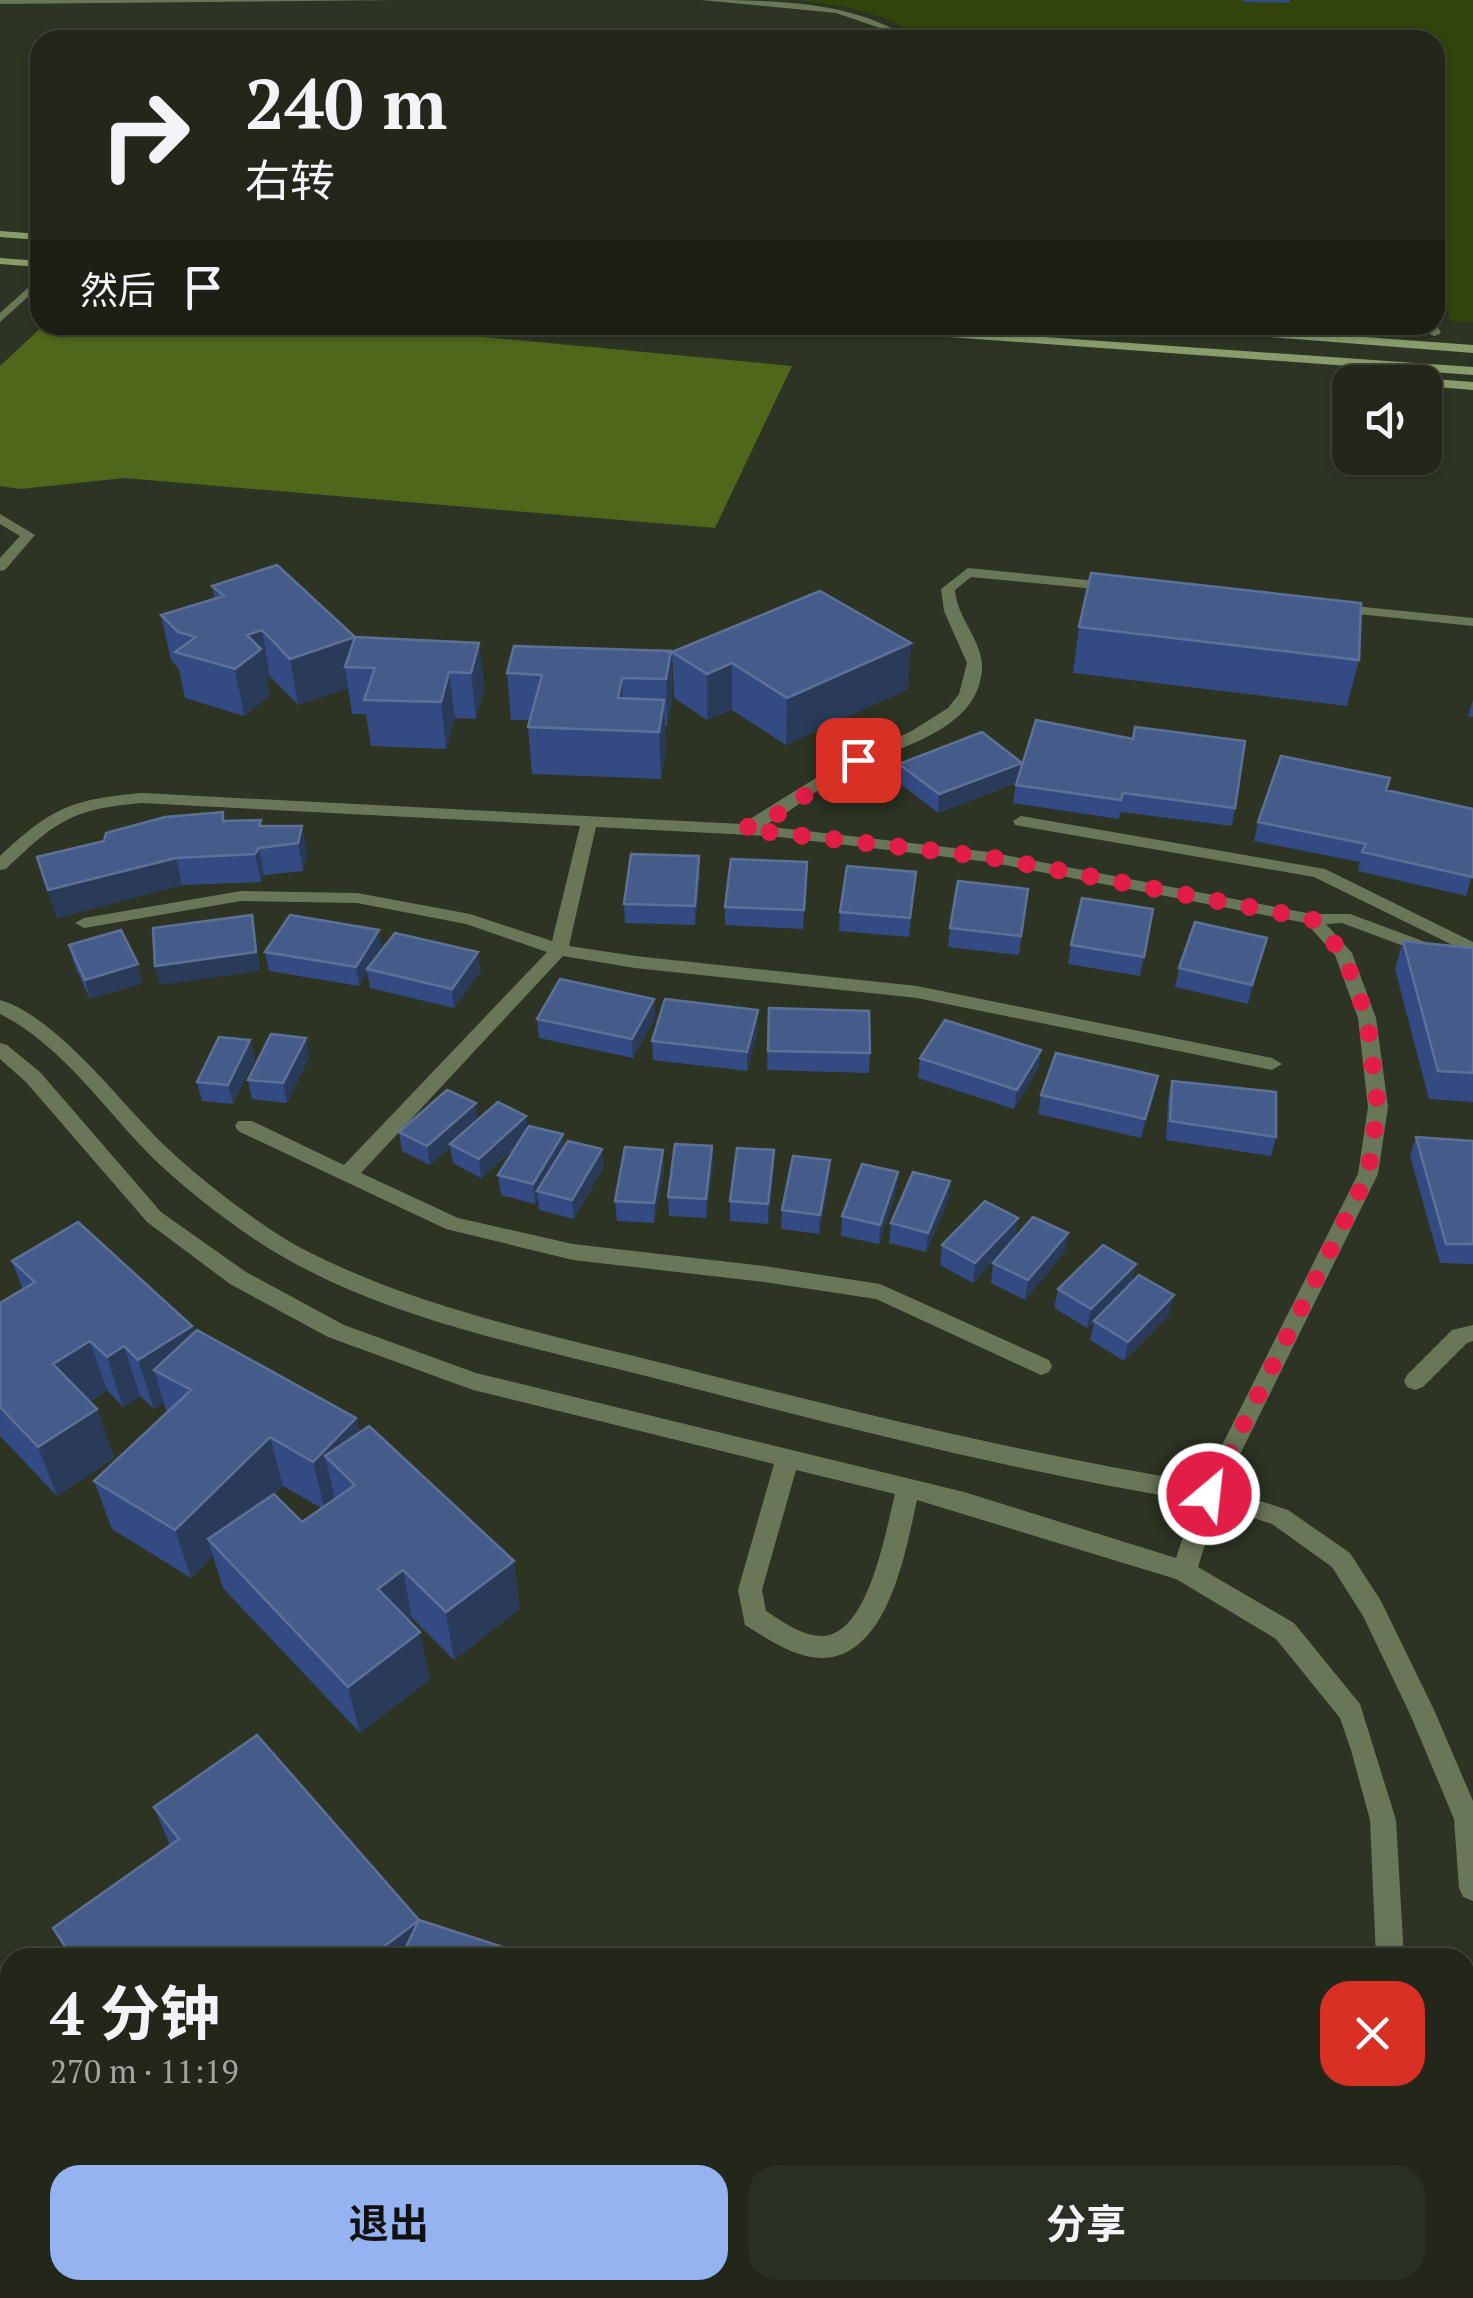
<!DOCTYPE html>
<html lang="zh">
<meta charset="utf-8">
<style>
body{margin:0;font-family:"PT Serif","Noto Sans SC",serif;background:#2a2f23;color:#f1f3f6;height:100vh;display:flex;flex-direction:column;font-size:38px;white-space:nowrap}
*{box-sizing:border-box;margin:0}
p{font-size:32px;color:#a2a5a2}
.icon{flex:none;width:55px;height:55px;fill:none;stroke:currentColor;stroke-width:2;stroke-linecap:round;stroke-linejoin:round}
.map{position:relative;flex:1;overflow:hidden}
.sheet{position:absolute;left:0px;top:1948px;width:1475px;height:352px;display:flex;flex-direction:column;background:#22271a;border-radius:30px 30px 0 0;box-shadow:0 2px 8px #0004,0 0 0 2px #3f4439}
.sheet>*{flex:none}
.guide{position:absolute;left:30px;top:30px;width:1415px;height:305px;border-radius:30px;box-shadow:0 2px 8px #0004,0 0 0 2px #3f4439;background:#22271a;color:#f1f3f6;overflow:hidden}
.controls{position:absolute;left:1332px;top:365px;display:grid;gap:20px}
.controls a{display:grid;place-items:center;width:110px;height:110px;border-radius:20px;background:#22271a;box-shadow:0 2px 8px #0004,0 0 0 2px #3f4439;font-size:50px}
.pin{position:absolute;display:grid;place-items:center;width:85px;height:85px;color:#fff;margin:-42px;border-radius:20px;box-shadow:0 5px 15px #0006}
.me{position:absolute;width:110px;margin:-55px;rotate:28deg;stroke-linejoin:round;filter:drop-shadow(0 0 8px #0008)}
.turn{display:flex;align-items:center;gap:35px;height:210px;padding:0 50px;font-size:45px}
.turn .icon{width:130px;height:130px;stroke-width:2.5}
.turn b{display:block;font-size:70px;line-height:85px}
.then{display:flex;align-items:center;height:95px;padding:0 50px;background:#0003;gap:20px;font-size:38px}
.round{display:grid;place-items:center;flex:none;width:105px;height:105px;border-radius:30px;background:#2a2f23}
.summary{display:flex;align-items:center;justify-content:space-between;height:170px;padding:0 50px}
h1{font-size:60px;font-weight:700;line-height:75px}
.action{display:flex;gap:20px;margin-top:auto;padding:20px 50px}
.action a{flex:1;height:115px;border-radius:30px;background:#95b2f1;color:#111;font-size:40px;font-weight:700;line-height:115px;text-align:center}
.action a+a{background:#2a2f23;color:#f1f3f6}
.map>svg:first-child{display:block}
.green{fill:#31440b}
.water{fill:#4e671b}
.lines{fill:none;stroke-linecap:round;stroke-linejoin:round}
.minor{fill:#6a7658;fill-rule:evenodd}
.secondary{fill:#899d6c;fill-rule:evenodd}
.wall{fill:#334b82;fill-rule:evenodd}
.shaded-wall{fill:#293b58}
.building{fill:#455c8b;stroke:#5d7197;stroke-width:2.5}
.route{stroke:#e11d48;stroke-width:18;stroke-dasharray:0 32.4}
</style>
<div class="map">
<svg width="1473" height="2298" viewBox="0 0 1473 2298">
<rect width="100%" height="100%" fill="#2d3423"/>
<!-- green -->
<path class="green" d="M796,0H1473V322L1451,321L1435,283V40H921C898,14 830,3 796,0Z"/>
<!-- water -->
<path class="water" d="M44,325H357L792,366L715,528L124,478L21,489L0,486V366Z"/>
<g class="lines">
<!-- minor -->
<path class="minor" d="M0,0H398L0,4Z
M701,0C771,0 854,0 912,40H902L883,29L836,13Z
M40,277V286L0,322V313Z
M1436,323L1441,333L1435,336L1431,335L1426,325Z
M0,514L35,535L5,570L0,571V558L20,536L0,524Z
M968,568L1116,583L1123,587L1116,591L971,577L955,590C957,619 983,640 982,669C978,736 886,748 841,775C814,791 792,812 763,826L989,852L1312,914H1350L1439,947L1442,951L1433,957L1342,923L1326,924L1352,953L1376,1018L1388,1107L1378,1174L1223,1489L1288,1510L1350,1553L1381,1601L1435,1712L1473,1801V1901L1463,1897L1459,1888L1454,1819L1410,1714L1363,1616L1332,1567L1272,1524L1217,1506L1198,1567L1294,1623L1360,1704L1396,1820L1404,1958H1376L1370,1820L1351,1750L1340,1718L1276,1639L1176,1579L917,1500C906,1549 889,1655 824,1658C795,1659 768,1639 745,1625L738,1590L774,1464L473,1390L328,1337L230,1284L147,1222L26,1082L0,1059V1043L7,1045L40,1072L161,1212L246,1272L344,1325L476,1373L964,1492L1176,1558L1195,1501C1011,1471 830,1424 650,1377C528,1346 396,1321 285,1258C245,1236 180,1186 148,1153C102,1106 60,1044 0,1014V1000C56,1016 121,1103 163,1144C198,1178 260,1226 303,1249C417,1308 546,1334 670,1365C846,1410 1023,1454 1203,1483L1358,1174L1368,1107L1358,1018L1335,955L1306,923L989,862L771,836L596,827L569,946L635,956L917,986L1272,1058L1282,1064L1272,1070L917,998L635,968L563,956L361,1173L458,1218L573,1244L764,1266L880,1284L1049,1360L1052,1366L1049,1372L1041,1375L876,1299L764,1282L573,1260L446,1229L238,1131L235,1126L238,1121H252L344,1165L547,952L466,924L357,903L241,901L84,928L75,923L84,918L241,891L357,893L470,914L552,941L580,826L142,803C72,809 56,821 6,869L0,870V856C51,808 72,799 142,793L742,824L845,760L910,732L948,708L959,694L967,663L944,611L941,589ZM796,1470L895,1494C886,1529 869,1634 823,1636C802,1636 783,1622 766,1611L762,1590Z
M1334,604L1473,618V626L1329,611L1327,608Z
M1021,816L1325,869L1473,942V955L1314,877L1015,825L1013,821Z
M1473,1325V1341L1467,1343L1423,1387L1415,1390L1407,1387L1404,1381L1407,1375L1452,1330Z
M1394,2290H1426V2298H1394Z"/>
<!-- secondary -->
<path class="secondary" d="M0,231L40,234V240L0,237Z
M0,258L40,261V267L0,264Z
M819,325H874L1473,367V375L825,328Z
M1152,325H1203L1473,345V353L1158,328Z
M1356,373L1473,382V390L1425,386V382L1352,380V374Z"/>
</g>
<!-- wall -->
<path class="wall" d="M1242,0H1290L1289,3L1243,2Z
M212,586L355,637L479,643L484,689L476,719L455,718L446,749L371,746L366,714H352L348,688L298,705L270,676L266,677L270,695L244,716L185,698L179,669L171,660L161,615L215,599Z
M1079,627L1359,660L1347,706L1073,673Z
M671,651L672,698L667,726H665L666,747L661,779L532,774L528,727L530,720H511L507,673Z
M672,652L908,689L786,745L732,710L707,720L674,698Z
M1473,700V717L1468,716Z
M1022,763L1235,808L1232,826L1120,812L1119,819L1013,803L1016,783L938,813L898,782L899,764Z
M1387,791L1473,872L1466,896L1358,871L1360,862L1254,841L1258,822Z
M225,821L262,826H302L307,854L303,871L264,875L261,882L182,885L57,918L37,857Z
M807,862L803,929L725,925V907Z
M916,872L909,937L839,931L840,912Z
M700,874L695,925L625,923L624,904Z
M1028,889L1019,955L948,947L950,928Z
M1153,909L1140,976L1068,964L1071,945Z
M1267,938L1248,1004L1175,987L1179,968Z
M1403,941L1473,948V1102L1429,1099L1395,969Z
M69,945L143,983L90,999L74,964Z
M382,949L481,971L454,1008L370,988L367,972L359,986L269,971L265,952Z
M654,999L655,1018L633,1058L539,1038L537,1019Z
M769,1008L870,1053L869,1073L767,1070Z
M758,1029L747,1071L653,1060L652,1041Z
M1041,1050L1038,1069L1014,1109L918,1078L920,1058Z
M309,1057L287,1103L252,1099L248,1080Z
M255,1059L233,1104L202,1101L197,1082Z
M1172,1081L1276,1137L1271,1156L1166,1140L1168,1100Z
M1041,1095L1154,1096L1141,1138L1038,1114Z
M477,1119L563,1134L564,1146L602,1149L603,1168L574,1219L539,1210L538,1199L535,1204L501,1195L498,1175L517,1146L481,1178L453,1163L450,1147L430,1165L402,1151L399,1132Z
M1416,1137L1473,1141V1264L1440,1263L1410,1156Z
M712,1146L713,1165L706,1218L669,1216L668,1197Z
M663,1150L664,1169L654,1223L617,1221L615,1201Z
M774,1150V1169L768,1224L730,1221V1201Z
M898,1172L896,1191L879,1244L841,1236L842,1216Z
M829,1180L819,1234L781,1229L782,1210Z
M950,1181L948,1201L926,1252L889,1243L891,1223Z
M1018,1218L1015,1237L973,1283L940,1265L942,1245Z
M1068,1233L1064,1253L1025,1300L991,1283L993,1263Z
M12,1261L194,1333L356,1418L360,1433L520,1609L454,1660L412,1618L409,1621L430,1679L360,1733L223,1588L213,1556L191,1578L112,1529L94,1481L167,1413L164,1403L154,1409L140,1396L123,1407L107,1390L90,1402L97,1409L114,1458L57,1496L0,1436V1303L23,1290ZM283,1486L321,1508L302,1522L274,1494Z
M1133,1282L1169,1315L1124,1361L1090,1340L1094,1322L1087,1328L1054,1308L1058,1289Z
M154,1807L419,1920L537,1958H69L53,1928L170,1845Z
M482,2290H507L504,2298Z
M1002,2290H1159L1158,2298H1002Z"/>
<!-- shaded-wall -->
<path class="shaded-wall" d="M262,630L270,676L266,677L270,695L244,716L235,669L247,635Z
M355,637L345,667L348,688L298,705L290,659Z
M479,643L484,689L476,719L471,673Z
M911,643L908,689L786,745L787,698Z
M671,651L672,698L667,726L666,679Z
M732,663V710L707,720V674Z
M449,672L455,718L446,749L441,702Z
M622,678L624,724L618,698Z
M664,700L666,747L661,779L659,732Z
M1022,763L1020,781L938,813L939,794Z
M302,826L307,854L303,871L298,843Z
M259,848L264,875L261,882L255,854Z
M699,856L700,874L695,925V906Z
M176,858L182,885L57,918L48,890Z
M252,915L256,934L260,971L160,985L155,966Z
M379,930L382,949L367,969V972L359,986L356,967Z
M1267,938L1262,957L1248,1004L1252,985Z
M478,952L481,971L454,1008L452,989Z
M138,964L143,983L90,999L85,980Z
M654,999L655,1018L633,1058L632,1039Z
M758,1010V1029L747,1071V1052Z
M306,1038L309,1057L287,1103L283,1083Z
M250,1040L255,1059L233,1104L228,1085Z
M1041,1050L1038,1069L1014,1109L1017,1090Z
M1158,1076L1154,1096L1141,1138L1145,1119Z
M476,1103L478,1123L450,1144V1147L430,1165L427,1146Z
M526,1116L528,1135L481,1178L479,1159Z
M563,1134L565,1154L537,1191L538,1199L535,1204L533,1184Z
M712,1146L713,1165L706,1218V1199Z
M602,1149L603,1168L574,1219L572,1200Z
M663,1150L664,1169L654,1223V1203Z
M774,1150V1169L768,1224V1204Z
M830,1160L829,1180L819,1234L820,1215Z
M898,1172L896,1191L879,1244L880,1225Z
M950,1181L948,1201L926,1252L928,1233Z
M1018,1218L1015,1237L973,1283L975,1263Z
M1068,1233L1064,1253L1025,1300L1028,1280Z
M1136,1264L1132,1283L1087,1328L1091,1309Z
M1174,1295L1169,1315L1124,1361L1128,1342Z
M192,1326L206,1375L154,1370L164,1403L154,1409L138,1360Z
M90,1341L107,1390L71,1414L53,1364Z
M124,1346L140,1396L123,1407L107,1357Z
M97,1409L114,1458L57,1496L38,1447Z
M356,1418L367,1467L325,1456L335,1500L325,1511L313,1462Z
M270,1437L283,1486L219,1551L208,1539L213,1556L191,1578L175,1530Z
M514,1561L520,1609L454,1660L446,1612Z
M403,1570L412,1618L388,1637L378,1589Z
M420,1632L430,1679L360,1733L348,1687Z
M419,1920L428,1958H369Z"/>
<!-- building -->
<path class="building" d="M277,565L355,637L290,659L262,630L247,635L261,649L235,669L175,652L196,637L178,632L161,615L224,596L212,586Z
M1091,573L1361,603L1359,660L1079,627Z
M820,591L911,643L787,698L732,663L707,674L672,652Z
M355,637L479,643L471,673L449,672L441,702L364,700L375,668L345,667Z
M514,646L671,651L666,679L622,678L618,698L664,700L659,732L528,727L542,675L507,673Z
M1036,720L1133,739L1135,727L1245,741L1235,808L1123,793L1121,800L1016,785Z
M982,732L1022,763L939,794L899,764Z
M1281,756L1390,778L1386,790L1473,809V872L1472,877L1362,852L1366,844L1258,822Z
M223,812V821L261,820L259,826H302L298,843L259,848L255,854L176,858L48,890L37,857L104,841L106,833L165,817Z
M631,854L699,856L695,906L624,904Z
M731,859L807,862L804,910L725,907Z
M847,866L916,872L910,918L840,912Z
M958,881L1028,889L1021,936L950,928Z
M1082,898L1153,909L1144,957L1071,945Z
M252,915L256,952L155,966L153,928Z
M290,915L379,930L356,967L265,952Z
M1195,922L1267,938L1252,985L1179,968Z
M121,930L138,964L85,980L69,945Z
M395,933L478,952L452,989L367,969Z
M1403,941L1473,948V1073L1438,1071Z
M560,979L654,999L632,1039L537,1019Z
M665,999L758,1010L747,1052L652,1041Z
M769,1008L869,1011L870,1053L768,1051Z
M945,1020L1041,1050L1017,1090L920,1058Z
M271,1034L306,1038L283,1083L248,1080Z
M219,1037L250,1040L228,1085L197,1082Z
M1056,1053L1158,1076L1145,1119L1041,1095Z
M1172,1081L1276,1092V1137L1170,1121Z
M447,1090L476,1103L427,1146L399,1132Z
M498,1102L526,1116L479,1159L450,1144Z
M529,1126L563,1134L533,1184L498,1175Z
M1416,1137L1473,1141V1244H1446Z
M568,1141L602,1149L572,1200L537,1191Z
M675,1144L712,1146L706,1199L668,1197Z
M625,1147L663,1150L654,1203L615,1201Z
M737,1148L774,1150L768,1204L730,1201Z
M793,1156L830,1160L820,1215L782,1210Z
M862,1164L898,1172L880,1225L842,1216Z
M913,1172L950,1181L928,1233L891,1223Z
M985,1201L1018,1218L975,1263L942,1245Z
M1033,1217L1068,1233L1028,1280L993,1263Z
M78,1222L192,1326L138,1360L124,1346L107,1357L90,1341L53,1364L97,1409L38,1447L0,1407V1303L35,1282L12,1261Z
M1103,1245L1136,1264L1091,1309L1058,1289Z
M1139,1275L1174,1295L1128,1342L1094,1321Z
M197,1330L356,1418L313,1462L270,1437L175,1530L94,1481L191,1390L154,1370Z
M369,1426L514,1561L446,1612L403,1570L378,1589L420,1632L348,1687L208,1539L274,1494L302,1522L355,1485L325,1456Z
M257,1735L419,1920L369,1958H296L293,1953L287,1958H73L53,1928L179,1839L154,1807Z
M419,1920L537,1958H401Z
M721,2290H870L871,2298H721Z
M1010,2290H1159L1158,2298H1009Z"/>
<g class="lines">
<!-- route -->
<path class="route" d="M858,760L834,772L787,810L743,829L989,857L1312,919L1343,953L1367,1018L1378,1107L1368,1174L1209,1494"/>
</g>
</svg>
<div class="controls">
<a><svg class="icon" aria-label="sound" viewBox="0 0 24 24"><path d="M4 9h4l5-4v14l-5-4H4zM17 9q2 3 0 6"/></svg></a>
</div>
<div class="pin" style="left:858px;top:760px;background:#d93025"><svg class="icon" aria-label="arrive" viewBox="0 0 24 24"><path d="M6 21V4h12l-3 4 3 4H6"/></svg></div>
<svg class="me" style="left:1209px;top:1494px" viewBox="-20 -20 40 40"><circle r="17" fill="#e11d48" stroke="#fff" stroke-width="3"/><path d="M0-11L8 9 0 5-8 9z" fill="#fff"/></svg>
<div class="guide">
<div class="turn"><svg class="icon" aria-label="right" viewBox="0 0 24 24"><path d="M7 20v-9h11M14 6l5 5-5 5"/></svg><div><b>240 m</b>右转</div></div>
<div class="then">然后<svg class="icon" aria-label="arrive" viewBox="0 0 24 24"><path d="M6 21V4h12l-3 4 3 4H6"/></svg></div>
</div>
<section class="sheet">
<div class="summary"><div><h1>4 分钟</h1><p>270 m · 11:19</p></div><a class="round" style="background:#d93025;color:#fff"><svg class="icon" aria-label="close" viewBox="0 0 24 24"><path d="M6 6l12 12M18 6L6 18"/></svg></a></div>
<div class="action"><a>退出</a><a>分享</a></div>
</section>
</div>
